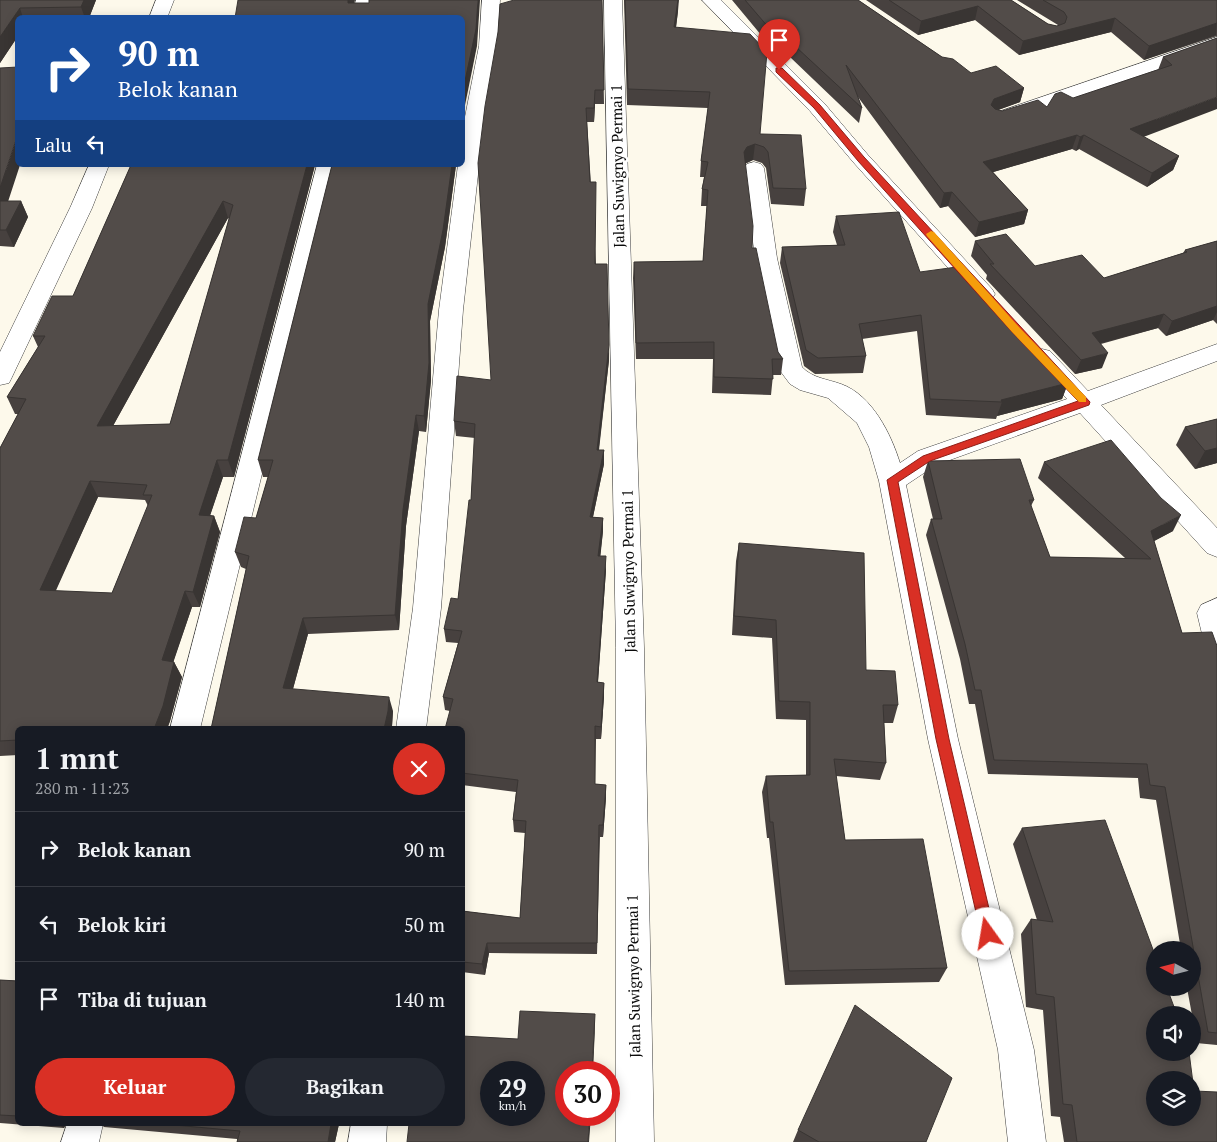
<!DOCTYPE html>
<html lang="id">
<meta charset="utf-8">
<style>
body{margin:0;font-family:"PT Serif",serif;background:#242831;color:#f1f3f6;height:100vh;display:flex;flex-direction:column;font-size:19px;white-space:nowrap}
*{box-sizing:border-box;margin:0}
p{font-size:16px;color:#9ea1a6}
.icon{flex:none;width:28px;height:28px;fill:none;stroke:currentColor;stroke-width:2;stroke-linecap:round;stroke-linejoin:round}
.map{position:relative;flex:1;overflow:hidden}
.drawer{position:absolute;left:15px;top:726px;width:450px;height:400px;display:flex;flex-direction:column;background:#171b24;border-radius:8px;box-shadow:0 2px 12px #0003}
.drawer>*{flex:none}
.top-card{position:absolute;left:15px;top:15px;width:450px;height:152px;border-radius:8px;box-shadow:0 2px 12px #0003;background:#1a4fa0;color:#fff;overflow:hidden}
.needle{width:32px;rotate:277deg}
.buttons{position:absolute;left:1146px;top:941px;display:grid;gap:10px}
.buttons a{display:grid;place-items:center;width:55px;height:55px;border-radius:50%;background:#171b24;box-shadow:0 2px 12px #0003;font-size:25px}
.speed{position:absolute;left:480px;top:1061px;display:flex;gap:10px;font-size:25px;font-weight:700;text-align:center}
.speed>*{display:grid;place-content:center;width:65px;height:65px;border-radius:50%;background:#171b24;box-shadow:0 2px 12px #0003;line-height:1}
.speed small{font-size:12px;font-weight:400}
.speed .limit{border:8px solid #d22;background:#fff;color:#111}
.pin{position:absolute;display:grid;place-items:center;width:42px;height:42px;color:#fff;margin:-51px -21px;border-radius:50% 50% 50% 0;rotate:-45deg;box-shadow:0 0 5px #0007}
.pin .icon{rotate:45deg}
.me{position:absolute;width:55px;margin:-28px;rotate:347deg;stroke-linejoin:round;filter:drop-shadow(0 0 4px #0008)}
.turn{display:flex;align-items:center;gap:18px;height:105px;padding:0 20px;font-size:22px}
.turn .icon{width:65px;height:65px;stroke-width:2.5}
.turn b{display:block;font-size:35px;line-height:42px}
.then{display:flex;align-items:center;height:48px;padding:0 20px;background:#0003;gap:10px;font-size:19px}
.round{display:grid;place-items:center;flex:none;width:52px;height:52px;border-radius:26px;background:#242831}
.overview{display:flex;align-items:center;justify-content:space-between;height:85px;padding:0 20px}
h1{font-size:30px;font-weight:700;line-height:38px}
.primary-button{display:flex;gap:10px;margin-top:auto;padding:10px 20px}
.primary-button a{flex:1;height:58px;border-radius:30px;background:#d93025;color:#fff;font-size:20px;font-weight:700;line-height:58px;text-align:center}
.primary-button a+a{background:#242831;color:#f1f3f6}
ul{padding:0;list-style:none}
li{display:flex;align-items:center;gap:15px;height:75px;padding:0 20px;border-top:1px solid #363941}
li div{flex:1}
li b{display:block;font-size:19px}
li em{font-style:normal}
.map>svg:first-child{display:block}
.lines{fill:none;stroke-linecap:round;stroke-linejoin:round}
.street-casing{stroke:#3e3e3e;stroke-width:1}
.street{fill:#fff;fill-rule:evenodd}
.wall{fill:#47413f;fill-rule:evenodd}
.shaded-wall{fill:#393533}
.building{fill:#524c49;stroke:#393533;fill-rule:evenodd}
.route{fill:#d93025;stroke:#8d1f18}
.slow{fill:#f59e0b}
.labels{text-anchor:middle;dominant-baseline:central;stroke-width:5;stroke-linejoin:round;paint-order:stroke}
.street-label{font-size:15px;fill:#0b0b0b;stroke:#fff}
</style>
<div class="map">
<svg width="1217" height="1142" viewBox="0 0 1217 1142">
<rect width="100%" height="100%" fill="#fdf9eb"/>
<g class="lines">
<!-- street casing -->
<g class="street-casing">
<path id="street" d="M156,0H174L167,18H149Z
M356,0H374L370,18H352Z
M482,0H500L497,46L484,120L463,310L441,608L426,729H396L413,608L439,310L458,165H462V132L479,46Z
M604,0H622L644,648L654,1142H616V648Z
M702,0H721L824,103L868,155L992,289L995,294L992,299L984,301L976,299L854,163L810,111Z
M1217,37V49L1015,119L1008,121L1001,119L998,115L1001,111Z
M754,162L761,164L764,168L777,258L802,367C812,378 827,379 841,384C872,395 891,434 900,463L918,451L1067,399L1034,363L1030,357L1034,351L1042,349L1050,351L1088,391L1217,344V361L1101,405L1217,528V557L1207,553L1080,413L936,465L906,485L958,739L1034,1050L1046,1142H1008L998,1050L928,739L879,481L869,447L857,423L828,398L800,390L790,384L778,368L755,258L744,168L747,164Z
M89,165H109L92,208L12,377L9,383L0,385V352L70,208Z
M317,165H337L200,729H170Z
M1217,598V650L1207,646L1203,638L1197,613L1201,605Z
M67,1124H103L99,1142H61Z
M351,1124H387L386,1142H348Z"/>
</g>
<!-- street -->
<use href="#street" class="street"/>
</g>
<!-- wall -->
<path class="wall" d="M0,0H96L89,18H18V36L0,63Z
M602,0L604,104H595L594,122H587L596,264L609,360L599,450H604V464L593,517L603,518V531L600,556L606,570L598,682L604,683V696L601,739H596L595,784L606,785V797L603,837H600L597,954L489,953L485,975L462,972V911L520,918L525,833L514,832L513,820L516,792L462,785V729L450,711L445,710L443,697L458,643L446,642L444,629L458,599L471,500L475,438L456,436L454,421L491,380Z
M624,0H679L678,11L676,27L760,134L806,189L804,206L771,204L766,168L762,163L753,160L745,164L752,248L778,352L783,359L781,375H773L771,395L712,393L713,359H636L633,278L634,262L703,261L707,206H701L702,189L704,177H700L701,161L708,108L627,105Z
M732,0H858L942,57L971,73L1024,88L1020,102L998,110L1002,111L1047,107L1158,70L1163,57L1217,38L1143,137L1179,156L1173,170L1147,187L1079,149L1076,151L1072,149L993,172L1028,210L1024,224L975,237L948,206L940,208L858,97L862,108L859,123L768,36L767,42Z
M866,0H1011L1048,24L1057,26L1058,25L1017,0H1217V36L1144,60L1111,32L1019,55L975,20L918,35Z
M0,68L8,201H21L28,217L14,247L0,246Z
M131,165H315L234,477H223L210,515L214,516L220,532L200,607H192L173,662H174L182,677L170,721L167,729H18V755L0,756V448L18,414H15L7,397L38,347L33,336L73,296ZM228,218L229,219L170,424L113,426ZM98,497L145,500L148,506L112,593L55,591Z
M332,165H456L445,247L430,321L431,380L426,432L419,431L406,526L399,630L308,634L293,689L393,711L392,726L211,729L246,569L241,567L235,552L256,518L268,477H263L258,460Z
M836,216L920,272L1068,383L1062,399L997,416L996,419L926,415L917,331L862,339L866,356L863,373L815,374L804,366L780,263L782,247L837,245L833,232Z
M975,241L1035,266L1104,278L1183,253L1185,250L1217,241V324L1213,320L1166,336L1158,328L1101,344L1102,368L1075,374L986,279L987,275L971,256Z
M1217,419V463L1195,469L1176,445L1185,427Z
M928,461L1034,500L1031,506L1050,557L1125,558L1038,478L1044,462L1173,531L1154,541L1182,633L1217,646V1045L1196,1043L1192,1020V1015L1187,988H1192V950H1181L1156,800L1140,798L1138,778L988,774L975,704H969L960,659L926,535L931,519H933L923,477Z
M739,543L866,670L898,705L893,723H884L886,763L880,780L836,776L845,840L947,968L939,982L785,985L769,838H767L762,792L766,776L806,775V720L776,719L772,638L732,635L736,561Z
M1022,828L1194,1091L1217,1142H1064L1060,1117L1051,1116L1043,1010L1026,1007L1021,934L1031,919L1037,920L1013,844Z
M0,980L18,981V1124H66L64,1128L0,1123Z
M101,1124H339L335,1142H237V1139L104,1127Z
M798,1130L926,1142H793Z"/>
<!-- shaded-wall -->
<path class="shaded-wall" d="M84,0H96L89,18H85L81,7Z
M348,0H355L351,18L348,3Z
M478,0H480L477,46L462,120V95Z
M678,0V11L674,43V27Z
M978,6L975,20L918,35L921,21Z
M20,8L23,18H18V36L0,63V37Z
M1115,18L1111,32L1019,55L1023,41Z
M1217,23L1216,35L1144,60L1149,46Z
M1024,88L1020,102L990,113L991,105L994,99Z
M595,90V104L594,122V108Z
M1217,97V109L1125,144L1130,129Z
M18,134V165H20L3,217L0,211V188Z
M1077,135L1072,149L980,176L983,162Z
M1084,135L1079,149L1076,151L1080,137Z
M755,144L753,160L746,163L742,168L744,152L747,147Z
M1179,156L1173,170L1147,187L1152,173Z
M307,165H315L234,477L228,460Z
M452,165H456L445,247L430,321L431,380L426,432L424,416L428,304Z
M952,192L948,206L940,208L944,193Z
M21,201L28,217L14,247L6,230Z
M223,201L228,218L104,442L97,426Z
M1028,210L1024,224L975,237L979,222Z
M1217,306V312L1213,320L1166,336L1172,321Z
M1164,314L1158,328L1086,347L1092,333Z
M609,345V360L597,464V450Z
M1108,353L1102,368L1075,374L1081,360Z
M1068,383L1062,399L997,416L1002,402L1001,400Z
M416,415L419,431L406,526L399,630L395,615L403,510Z
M1217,448V463L1195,469L1205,451Z
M604,450V464L590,531V517Z
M217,460L223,477L205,531L199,515Z
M90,481L98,497L49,606L40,590Z
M1181,515L1173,531L1143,547L1151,531Z
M214,516L220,532L200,607L193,592Z
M603,518V531L599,570L598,556Z
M606,556V570L597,695V682Z
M185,591L192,607L169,675L162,660Z
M303,618L308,634L289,703L283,688Z
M174,662L182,677L170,721L167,729H154Z
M604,683V696L601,739V727Z
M389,697L393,711L392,726L391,729H384Z
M606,785V797L603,837V825Z
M487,943L489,953L485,975L482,964Z
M595,1014V1027L593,1072H592Z
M590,1115H591L589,1142H588Z
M58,1124H66L64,1128Z
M331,1124H339L335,1142H328Z"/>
<!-- building -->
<path class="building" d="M0,0H84L81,7L20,8L0,37Z
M238,0H348V3H369V0H478L476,29L462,95V18H235Z
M514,0H602L604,90H595L594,108H586L590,182H596L595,264H607L609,345L597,450H604L590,517L603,518L598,556H606L597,682L604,683L601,727L595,726V784L606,785L603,825H599L597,943H487L482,964L462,962V911L520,918L526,821L513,820L518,780L462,773V729H445L453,699L443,697L462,631L444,629L451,598L458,599L469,500H471L475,424L454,421L457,376L491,380L478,163L485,106L498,32L500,4Z
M625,0H678L674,27L750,34L767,52L760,134L801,135L806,189L773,188L768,152L764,147L755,144L747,147L744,152L753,226L752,248H756L778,352L783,359H772L773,379L714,377V342L636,343L634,262L703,261L708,190L702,189L708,162L701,161L710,92L628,89Z
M745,0H858L942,57L953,59L971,73L996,66L1024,88L994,99L991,105L995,109L1002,111L1038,100L1047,107L1055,94L1061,92L1073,98L1172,65L1163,57L1217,38V97L1130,129L1179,156L1152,173L1084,135L1080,137L1077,135L983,162L1028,210L979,222L952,192L944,193L846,65L862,108L769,22V28Z
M889,0H1011L1048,24L1057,26L1065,23L1067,17L1064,12L1043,0H1217V23L1149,46L1115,18L1023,41L978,6L921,21Z
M18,67V134L0,188V68Z
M131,165H307L228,460H217L199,515L214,516L193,592L185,591L162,660L174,662L163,706L154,729H18V740L0,741V448L26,399L7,397L45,336H33L52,296H73ZM223,201L233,205L170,424L97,426ZM90,481L147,485L143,495H152L112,593L40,590Z
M332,165H452L443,230L428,304L429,363L424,416L416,415L403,510L395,615L303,618L283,688L389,697L388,711L384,729H211L249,556L235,552L244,517L256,518L273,460H258Z
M0,201H21L6,230H0Z
M899,212L920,272L964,266L1054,365L1068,383L1001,400L1002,402L930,399L921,315L859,324L866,356L818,358L806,350L782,247L845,245L836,216Z
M1006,234L1035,266L1082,255L1104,278L1187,252L1185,250L1217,241V306L1172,321L1164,314L1092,333L1108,353L1081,360L990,264H994L975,241Z
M1217,419V448L1205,451L1185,427Z
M1111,440L1161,498L1181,515L1151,531L1182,633L1212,632L1217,646V1033L1208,1032L1165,787L1150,785L1147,764L994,760L981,690H975L965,644L931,519H942L928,461L1020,459L1034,500H1029L1050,557L1151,559L1044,462Z
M739,543L864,553L866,670L895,671L898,705H883L886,763L834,759L845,840L923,839L947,968L789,971L773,822H770L766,776L810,775V702L779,701L776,620L734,616Z
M1105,820L1155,955V988H1167L1177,1015H1155V1052H1189L1194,1091L1217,1092V1142H1077L1072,1105L1063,1104L1054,997L1036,994L1031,919L1053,922L1022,828ZM1155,1080H1192V1118H1155Z
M0,980L18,981V1116L0,1115Z
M855,1005L952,1078L926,1142H819L798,1130Z
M520,1011L595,1014L592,1072H566V1115H590L588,1142H407L409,1124H462V1036L518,1039ZM491,1072H534V1115H491Z
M163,1124H331L328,1142H237L240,1131Z"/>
<!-- route -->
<path class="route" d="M776,68H782L820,105L864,157L1090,402L1089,405L930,461L898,482L949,739L995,934L993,938L988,940L983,938L981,934L936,739L887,480L923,456L1078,401L1012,332L858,161L814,108L776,72Z"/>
<!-- slow -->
<path class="slow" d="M931,231L934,232L1019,327L1086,397V402H1079L1012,332L927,236L926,234Z"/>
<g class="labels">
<!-- street labels -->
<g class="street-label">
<text transform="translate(617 166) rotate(-91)">Jalan Suwignyo Permai 1</text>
<text transform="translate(628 571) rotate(-91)">Jalan Suwignyo Permai 1</text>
<text transform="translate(633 976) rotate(-91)">Jalan Suwignyo Permai 1</text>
</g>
</g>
</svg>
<div class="buttons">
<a><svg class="needle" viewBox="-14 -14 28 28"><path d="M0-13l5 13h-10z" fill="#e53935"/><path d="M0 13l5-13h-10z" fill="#9ea1a6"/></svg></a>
<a><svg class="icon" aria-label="sound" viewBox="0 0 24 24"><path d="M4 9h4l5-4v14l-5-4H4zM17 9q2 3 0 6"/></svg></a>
<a><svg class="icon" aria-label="layers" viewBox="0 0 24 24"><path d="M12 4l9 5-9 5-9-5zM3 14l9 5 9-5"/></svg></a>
</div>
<div class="speed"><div>29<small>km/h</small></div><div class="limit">30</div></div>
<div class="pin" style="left:779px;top:70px;background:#d93025"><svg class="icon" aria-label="arrive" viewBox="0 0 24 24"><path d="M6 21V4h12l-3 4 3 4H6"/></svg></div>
<svg class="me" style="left:988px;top:934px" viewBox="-20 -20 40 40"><circle r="19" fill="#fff"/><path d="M0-13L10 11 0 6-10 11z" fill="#d93025"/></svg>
<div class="top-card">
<div class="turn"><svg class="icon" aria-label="right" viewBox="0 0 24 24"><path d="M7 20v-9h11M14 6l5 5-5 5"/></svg><div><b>90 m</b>Belok kanan</div></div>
<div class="then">Lalu<svg class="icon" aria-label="left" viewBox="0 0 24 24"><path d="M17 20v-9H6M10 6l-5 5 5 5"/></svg></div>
</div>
<section class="drawer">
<div class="overview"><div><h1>1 mnt</h1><p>280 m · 11:23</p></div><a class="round" style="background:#d93025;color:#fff"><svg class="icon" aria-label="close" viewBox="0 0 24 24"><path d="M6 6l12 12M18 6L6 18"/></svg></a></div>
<ul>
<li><svg class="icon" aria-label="right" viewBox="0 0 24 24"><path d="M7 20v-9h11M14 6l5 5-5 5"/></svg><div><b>Belok kanan</b></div><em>90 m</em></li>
<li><svg class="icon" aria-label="left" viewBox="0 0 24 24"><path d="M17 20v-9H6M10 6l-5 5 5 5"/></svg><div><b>Belok kiri</b></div><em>50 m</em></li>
<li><svg class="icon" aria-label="arrive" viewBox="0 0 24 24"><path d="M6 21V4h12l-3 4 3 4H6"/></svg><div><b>Tiba di tujuan</b></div><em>140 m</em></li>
</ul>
<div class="primary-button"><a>Keluar</a><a>Bagikan</a></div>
</section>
</div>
